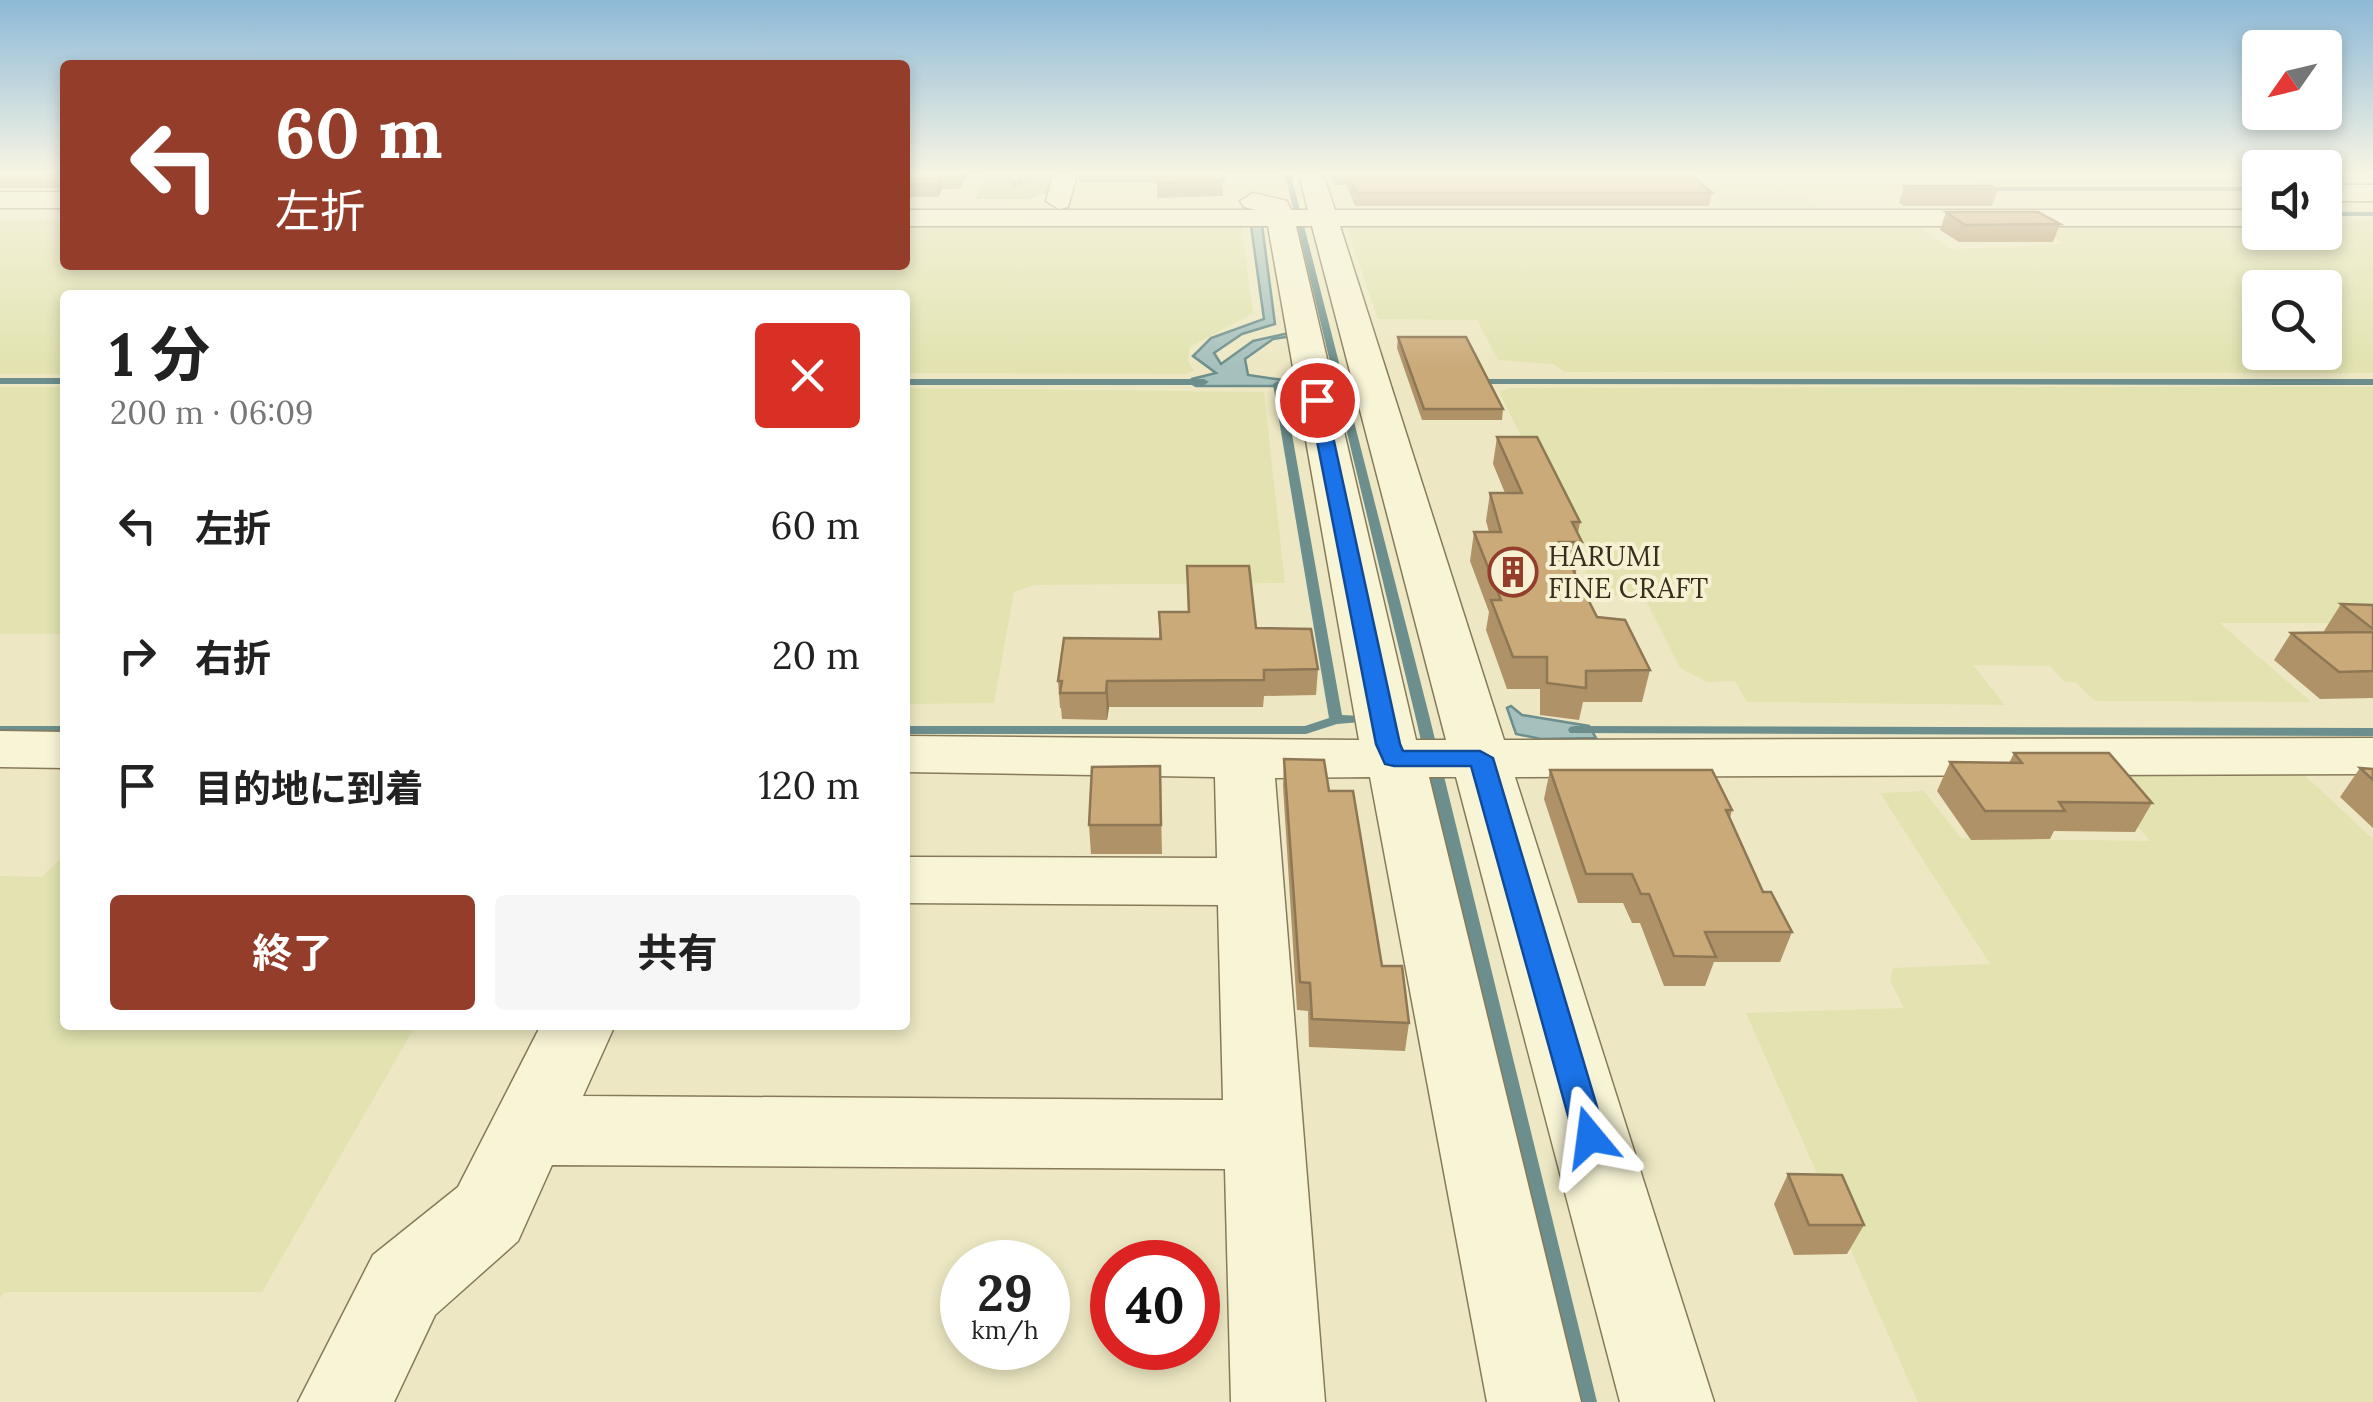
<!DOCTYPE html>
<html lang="ja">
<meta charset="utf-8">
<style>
body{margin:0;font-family:Lora,"Noto Sans JP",serif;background:#f6f6f6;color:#222;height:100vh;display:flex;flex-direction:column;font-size:38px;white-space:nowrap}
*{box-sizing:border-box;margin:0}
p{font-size:32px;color:#767676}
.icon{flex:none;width:55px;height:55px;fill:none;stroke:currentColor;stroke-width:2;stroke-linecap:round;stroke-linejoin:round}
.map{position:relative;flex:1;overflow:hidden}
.details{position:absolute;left:60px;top:290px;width:850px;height:740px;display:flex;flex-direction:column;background:#fff;border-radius:10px;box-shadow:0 5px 15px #0003}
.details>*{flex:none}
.hud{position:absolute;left:60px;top:60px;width:850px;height:210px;border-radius:10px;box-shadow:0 5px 15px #0003;background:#953d2b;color:#fff;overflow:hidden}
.needle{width:65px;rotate:236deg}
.controls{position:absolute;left:2242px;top:30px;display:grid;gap:20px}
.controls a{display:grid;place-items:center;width:100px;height:100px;border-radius:10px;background:#fff;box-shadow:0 5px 15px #0003;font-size:50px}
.speed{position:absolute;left:940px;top:1240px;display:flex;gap:20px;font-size:50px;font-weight:700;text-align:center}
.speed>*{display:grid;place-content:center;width:130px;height:130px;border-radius:50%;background:#fff;box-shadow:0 5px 15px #0003;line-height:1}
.speed small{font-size:25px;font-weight:400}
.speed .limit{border:15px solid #d22;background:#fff;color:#111}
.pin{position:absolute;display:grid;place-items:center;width:85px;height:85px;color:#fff;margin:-42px;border:5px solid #fff;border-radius:50%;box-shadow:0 2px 10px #0007}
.me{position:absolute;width:110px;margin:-55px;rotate:344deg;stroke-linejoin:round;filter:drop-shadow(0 0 8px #0008)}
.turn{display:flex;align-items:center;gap:35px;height:210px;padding:0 50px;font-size:45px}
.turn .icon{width:130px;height:130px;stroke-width:2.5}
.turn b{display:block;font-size:70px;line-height:85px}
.round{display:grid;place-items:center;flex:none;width:105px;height:105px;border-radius:10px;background:#f6f6f6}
.head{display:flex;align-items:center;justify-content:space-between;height:170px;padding:0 50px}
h1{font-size:60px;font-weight:700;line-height:75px}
.button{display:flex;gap:20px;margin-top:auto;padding:20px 50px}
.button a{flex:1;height:115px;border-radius:10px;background:#953d2b;color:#fff;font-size:40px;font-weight:700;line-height:115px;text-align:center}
.button a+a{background:#f6f6f6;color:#222}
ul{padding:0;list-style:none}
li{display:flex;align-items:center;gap:30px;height:130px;padding:0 50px}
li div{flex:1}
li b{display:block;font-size:38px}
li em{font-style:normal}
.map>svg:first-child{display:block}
.farmland{fill:#e2e3b0;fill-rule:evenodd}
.green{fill:#bbcb97}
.water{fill:#a5c0bd;stroke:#6c8e8c;stroke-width:2.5}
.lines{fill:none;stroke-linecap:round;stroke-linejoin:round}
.stream{fill:#6c8e8c;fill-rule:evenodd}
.minor-casing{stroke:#877a5a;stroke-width:3}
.path{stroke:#877a5a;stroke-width:4;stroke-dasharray:4 2.5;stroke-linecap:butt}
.minor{fill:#f8f4d6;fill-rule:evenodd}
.wall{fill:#af9268}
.shaded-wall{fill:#8e7755}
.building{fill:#cbaa79;stroke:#8e7755;stroke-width:2.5}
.route{fill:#1a73e8;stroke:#114b97;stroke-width:2.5}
.labels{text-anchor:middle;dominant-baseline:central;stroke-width:8;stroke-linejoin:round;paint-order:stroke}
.poi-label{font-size:28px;fill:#372e1e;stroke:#f5f1d2;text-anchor:start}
</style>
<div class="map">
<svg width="2373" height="1402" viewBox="0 0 2373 1402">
<rect width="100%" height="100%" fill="#ede8c3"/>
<!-- farmland -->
<path class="farmland" d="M1951,171H2260V187H1980Z
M1710,196L1805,197L1823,211H1729Z
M0,220H65V265H905L907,223L1241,221L1253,313L1190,347L1188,360L1194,371L1186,374L905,373V295H65V374H0Z
M2026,221H2260V232H2325V221H2373V373L1565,372L1553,364L1498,360L1477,320L1378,319L1346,225L1918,226L1952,249L2064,244ZM2260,288H2325V352H2260Z
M0,387H65V634H0Z
M1958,387H2373V623H2220L2311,702L2095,701L2075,682H2065L2050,666L1973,665L2005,705L1747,702L1735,681L1707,682L1680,668L1643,595L1595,596L1569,530L1499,392L1509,388Z
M905,388L1264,392L1285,583L1035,585L1014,592L994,703L905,704Z
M2083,765L2299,770L2373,839V1402H1918L1746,1013L1904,1008L1890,981L1893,968L1990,964L1880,793L1924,791L1961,838L2150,841Z
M65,854V1025H416L262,1292H5L0,1298V876L42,877Z"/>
<!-- green -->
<path class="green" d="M988,171H1056L1050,192L1029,199H975Z"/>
<!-- water -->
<path class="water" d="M1262,225L1275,324L1242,334L1214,353L1221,364L1253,341L1293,332V336L1273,339L1245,359L1248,375L1283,380L1285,386H1196L1189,382L1192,379L1216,373L1193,356L1211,338L1264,319L1251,226Z
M1511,706L1522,715L1589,726L1596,738L1541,739L1516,734L1507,708Z"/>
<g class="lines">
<!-- stream -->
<path class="stream" d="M1284,171H1290L1430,719L1597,1402H1573L1416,719Z
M2260,187V191H1985L1982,189L1985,187Z
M2325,212H2373V216H2325Z
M0,378H65V384H0Z
M905,379H1204L1209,382L1204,385H905Z
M1475,379H2373V385L1472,384L1470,382Z
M1278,381L1283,384L1342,715L1361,716L1363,719L1361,722L1337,724L1306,734H905V726H1305L1329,718L1273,384Z
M0,726H65V734H0Z
M1575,726L2373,728V736L1570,733L1568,730L1570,727Z"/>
<!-- minor casing -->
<g class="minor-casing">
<path id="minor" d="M1054,171H1078L1068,207L1059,209L1046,201Z
M1298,171H1322L1335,210H2260V226H1340L1504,740L2373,738V774L1515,777L1714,1402H1620L1456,777H1429L1581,1402H1487L1370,777L1275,778L1325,1402H1231L1225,1169L552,1165L518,1241L435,1315L394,1402H298L373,1255L458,1187L541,1025H615L583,1096L1223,1100L1218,905L905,903V857L1217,858L1215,777L905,772V736L1359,740L1268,226H905V210H1256L1244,207L1240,201L1253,193L1287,201L1291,210H1308ZM1296,226H1312L1446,740H1416Z
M2325,185H2373V201H2325Z
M0,192H65V208H0Z
M0,731L65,732V768L0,767Z"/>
</g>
<!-- path -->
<path class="path" d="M1013,185L1028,178L1020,171"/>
<!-- minor -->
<use href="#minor" class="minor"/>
</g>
<!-- wall -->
<path class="wall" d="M0,171H65V188H0Z
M905,171H969L960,189H942L938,197H905Z
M1079,171H1225H1222L1223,196L1157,198V182H1079Z
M1329,171H1687L1712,193L1709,206H1355L1346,185H1334Z
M1904,186L1998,189L1992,206H1904L1899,203Z
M1946,212L2060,224L2053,242H1959L1940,230Z
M1398,337L1503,409L1502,420H1422L1397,348Z
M1497,437L1580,522L1578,533L1582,542L1576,572H1574L1597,617L1650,670L1642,702H1583L1579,720L1540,715V689H1507L1486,630L1489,612L1470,561L1474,532H1489L1486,521L1490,493H1505L1493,464Z
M1187,566L1256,628L1318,669L1316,695L1264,696L1263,707H1109L1107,720L1062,719L1061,708H1060L1058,681L1159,639V612H1188Z
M2341,604L2373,605V698L2320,699L2274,660L2291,633H2326L2324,631Z
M2014,753L2152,803L2135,832L2054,831L2050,839L1971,840L1937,791L1950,762L2009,763Z
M1284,759L1329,791L1382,966L1409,1023L1405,1051L1309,1047L1308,1011L1297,1010L1283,786Z
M1160,766L1162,854H1091L1089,825Z
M2360,768L2373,769V828L2340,797Z
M1550,770L1732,810L1730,818L1763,892L1792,932L1780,962H1714L1705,986H1664L1640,923H1632L1623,903H1578L1544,799Z
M1788,1174L1864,1225L1847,1254L1794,1255L1774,1204Z"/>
<!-- shaded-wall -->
<path class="shaded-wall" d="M961,171H969L960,189L958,177Z
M941,177L942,189L938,197L937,184Z
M1107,681L1109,707L1107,720L1106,693Z"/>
<!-- building -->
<path class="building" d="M905,171H961L958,177H941L937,184H905Z
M1164,171H1222L1224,181L1157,183Z
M1334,171H1687L1712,193H1356L1347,172Z
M1904,186H1992L1998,189H1909Z
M1946,212H2038L2060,224L1965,225Z
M1398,337H1466L1503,409H1424Z
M1497,437H1537L1580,522H1572L1582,542H1559L1597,617L1625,620L1650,670L1586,671V688L1547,683V657H1513L1491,600H1501L1474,532H1501L1490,493H1522Z
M1187,566H1249L1256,628L1311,629L1318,669L1264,670V680L1107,681L1106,693H1060L1062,681H1058L1064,638L1161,639L1159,612H1189Z
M2341,604L2373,605V629Z
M2373,632V671L2339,672L2291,633Z
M2014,753H2109L2152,803L2059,802L2065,811H1985L1950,762L2022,763Z
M1284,759L1324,760L1329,791H1353L1382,966H1402L1409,1023L1312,1019L1310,983L1300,982Z
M1160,766L1161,825H1089L1092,767Z
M2360,768L2373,769V780Z
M1550,770H1712L1732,810H1726L1763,892H1771L1792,932H1705L1716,957L1674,956L1649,894H1641L1632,874H1586Z
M1788,1174L1842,1175L1864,1225H1809Z"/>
<!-- sky -->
<linearGradient id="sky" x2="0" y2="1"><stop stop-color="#8db9d7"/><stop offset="0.47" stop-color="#f7f5e4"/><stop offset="1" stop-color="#f7f5e4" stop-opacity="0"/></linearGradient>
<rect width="2373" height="367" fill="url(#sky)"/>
<!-- route -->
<path class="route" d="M1317,396L1325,400L1400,744L1403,751H1480L1493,758L1606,1137L1602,1147L1590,1151L1578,1147L1574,1137L1471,766H1394L1385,764L1376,744L1309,400Z"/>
<!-- icons -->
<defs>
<g id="building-ring" transform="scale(2.5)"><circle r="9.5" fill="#f5f1d2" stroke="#953d2b" stroke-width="1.5"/><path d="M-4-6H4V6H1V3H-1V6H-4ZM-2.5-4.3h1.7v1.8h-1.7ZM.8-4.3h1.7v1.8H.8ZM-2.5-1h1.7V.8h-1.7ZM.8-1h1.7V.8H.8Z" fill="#953d2b"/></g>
</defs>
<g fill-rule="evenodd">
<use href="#building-ring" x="1513" y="572"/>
</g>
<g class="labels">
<!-- poi labels -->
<g class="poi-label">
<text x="1548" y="556">HARUMI<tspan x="1548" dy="32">FINE CRAFT</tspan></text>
</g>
</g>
</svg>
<div class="controls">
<a><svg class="needle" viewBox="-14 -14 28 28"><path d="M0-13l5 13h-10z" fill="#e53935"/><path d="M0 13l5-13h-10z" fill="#767676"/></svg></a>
<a><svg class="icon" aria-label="sound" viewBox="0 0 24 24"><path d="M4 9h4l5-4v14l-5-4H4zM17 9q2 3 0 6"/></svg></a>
<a><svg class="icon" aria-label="search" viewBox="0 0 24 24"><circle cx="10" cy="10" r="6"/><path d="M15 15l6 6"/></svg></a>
</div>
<div class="speed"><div>29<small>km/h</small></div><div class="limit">40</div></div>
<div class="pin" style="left:1317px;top:400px;background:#d93025"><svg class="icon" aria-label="arrive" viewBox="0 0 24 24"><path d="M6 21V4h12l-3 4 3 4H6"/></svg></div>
<svg class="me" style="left:1590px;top:1137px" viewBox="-20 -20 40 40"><path d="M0-17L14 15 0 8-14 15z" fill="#1a73e8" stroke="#fff" stroke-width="4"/></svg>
<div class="hud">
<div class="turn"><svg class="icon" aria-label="left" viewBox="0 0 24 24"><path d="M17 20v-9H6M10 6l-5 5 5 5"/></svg><div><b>60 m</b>左折</div></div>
</div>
<section class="details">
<div class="head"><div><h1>1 分</h1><p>200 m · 06:09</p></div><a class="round" style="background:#d93025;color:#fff"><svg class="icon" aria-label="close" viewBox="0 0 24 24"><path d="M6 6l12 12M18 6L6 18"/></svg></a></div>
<ul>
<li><svg class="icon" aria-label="left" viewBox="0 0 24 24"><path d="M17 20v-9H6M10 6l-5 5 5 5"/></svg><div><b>左折</b></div><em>60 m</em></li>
<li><svg class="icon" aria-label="right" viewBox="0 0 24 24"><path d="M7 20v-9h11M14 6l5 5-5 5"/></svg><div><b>右折</b></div><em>20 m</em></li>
<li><svg class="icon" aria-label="arrive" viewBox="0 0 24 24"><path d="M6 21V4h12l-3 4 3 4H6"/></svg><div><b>目的地に到着</b></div><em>120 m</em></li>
</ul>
<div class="button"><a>終了</a><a>共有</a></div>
</section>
</div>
